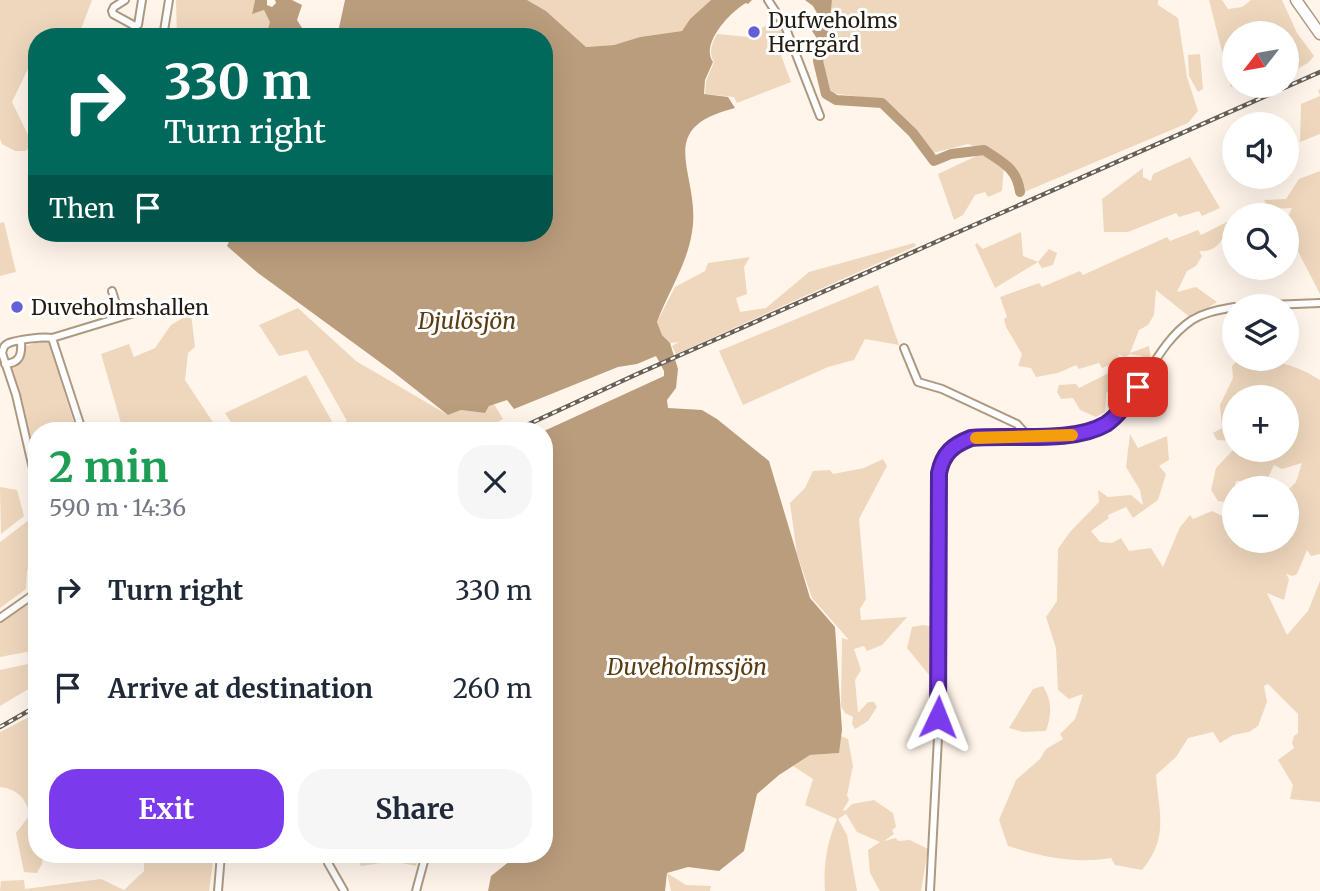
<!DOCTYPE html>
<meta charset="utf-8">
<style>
body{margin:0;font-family:Merriweather,serif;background:#f6f6f7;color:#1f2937;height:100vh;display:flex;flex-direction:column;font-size:26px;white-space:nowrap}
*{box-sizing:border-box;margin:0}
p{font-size:23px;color:#747a83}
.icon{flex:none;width:38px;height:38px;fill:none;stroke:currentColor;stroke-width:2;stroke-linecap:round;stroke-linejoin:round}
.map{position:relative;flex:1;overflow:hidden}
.details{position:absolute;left:28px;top:422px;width:525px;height:441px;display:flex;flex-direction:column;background:#fff;border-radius:28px;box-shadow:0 7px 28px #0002}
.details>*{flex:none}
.hud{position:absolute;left:28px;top:28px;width:525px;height:214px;border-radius:28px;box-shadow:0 7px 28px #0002;background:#00695c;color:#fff;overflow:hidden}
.needle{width:46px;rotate:239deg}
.fabs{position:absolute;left:1222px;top:21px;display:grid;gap:14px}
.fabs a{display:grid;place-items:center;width:77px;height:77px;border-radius:50%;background:#fff;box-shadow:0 7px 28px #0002;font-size:35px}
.pin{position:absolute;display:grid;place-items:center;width:60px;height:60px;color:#fff;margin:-30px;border-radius:14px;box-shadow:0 4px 10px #0006}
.me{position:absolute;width:77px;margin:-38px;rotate:2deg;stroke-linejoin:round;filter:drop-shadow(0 0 5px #0008)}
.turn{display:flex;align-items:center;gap:24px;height:147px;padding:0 21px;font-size:32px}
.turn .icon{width:91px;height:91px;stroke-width:2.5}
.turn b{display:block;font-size:49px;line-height:60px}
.then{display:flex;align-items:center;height:66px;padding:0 21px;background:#0003;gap:14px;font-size:26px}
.round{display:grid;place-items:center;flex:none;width:74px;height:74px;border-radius:28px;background:#f6f6f7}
.head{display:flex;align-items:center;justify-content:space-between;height:119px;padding:0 21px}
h1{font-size:42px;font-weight:700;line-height:52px;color:#1e9e55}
.button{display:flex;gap:14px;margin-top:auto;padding:14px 21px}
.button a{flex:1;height:80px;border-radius:28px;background:#7c3aed;color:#fff;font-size:28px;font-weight:700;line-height:80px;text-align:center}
.button a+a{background:#f6f6f7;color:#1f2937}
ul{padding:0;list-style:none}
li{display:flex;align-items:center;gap:21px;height:98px;padding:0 21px}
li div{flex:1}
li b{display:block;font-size:26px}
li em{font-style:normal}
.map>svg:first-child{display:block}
.green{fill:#eed7bd}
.water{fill:#ba9d7c}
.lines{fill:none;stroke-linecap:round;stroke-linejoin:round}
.river{stroke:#ba9d7c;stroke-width:10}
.street-casing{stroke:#ae9980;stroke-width:10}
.secondary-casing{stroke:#ae9980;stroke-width:13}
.street{stroke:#fff;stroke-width:6}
.secondary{stroke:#fff;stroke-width:10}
.rail-casing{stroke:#686056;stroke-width:4.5}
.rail{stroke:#fff;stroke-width:2;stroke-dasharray:5;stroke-linecap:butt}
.route-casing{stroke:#51269a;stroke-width:18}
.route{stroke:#7c3aed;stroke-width:12}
.slow{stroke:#f59e0b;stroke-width:12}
.poi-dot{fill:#645ed7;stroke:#fff;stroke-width:2.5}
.labels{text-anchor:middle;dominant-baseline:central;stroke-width:6;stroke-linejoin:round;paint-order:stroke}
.poi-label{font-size:21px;fill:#241c12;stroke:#fff;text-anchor:start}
.water-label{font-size:23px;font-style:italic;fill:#5b3c12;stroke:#fff}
</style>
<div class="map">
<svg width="1320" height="891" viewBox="0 0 1320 891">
<rect width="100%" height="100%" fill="#fff5eb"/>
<!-- green -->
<path class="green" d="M0,0H92L78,37H37V50L12,102L32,143L26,151H15L2,144L0,139Z
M176,0H255L252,13L264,10L271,22L266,37H177Z
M527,0H711L690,19L682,31L640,37L614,45L586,47L546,11Z
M832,0H1158V5L1178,18L1187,77L1198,111L1188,123L1022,193L1017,174L1007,163L987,151L968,144L933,153L899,112L885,100L831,93L823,62Z
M1209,0H1222L1228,9L1242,7L1251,0H1282L1297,33L1314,56L1308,63L1286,75V33H1234V86H1240L1231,87Z
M768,6L788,39L778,47L791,82L737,103L734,97L705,94L706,81L714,62C708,52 712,43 717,34L749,37L772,21L771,17L766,15Z
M1200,54L1203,89L1198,92L1189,76L1188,55Z
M1318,89L1320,90V134L1300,142L1301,104L1320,96Z
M985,152L1004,165L1002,191L988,197L985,192L975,195L963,215L954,220L938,174Z
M1190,157L1220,208L1202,216L1199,211L1179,217L1176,213L1128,232H1104L1102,199L1143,168V177L1151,181L1153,174Z
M1320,171V294L1286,228V220L1292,208L1269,209L1264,200L1286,199L1299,179Z
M1229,221C1225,237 1218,253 1199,251L1202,256L1196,266L1187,271L1177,292L1196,287L1217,302L1191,318L1156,290L1154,315L1148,325L1139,330L1130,353L1149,346L1151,360L1145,359L1142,356L1130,354L1125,357L1118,354L1121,360L1102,368L1099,363L1079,369L1076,365L1058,373L1036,377L1031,368L1018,366L1022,354L1006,327L1004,319L1007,317L1000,297L1039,283L1042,287L1080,271L1083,275L1167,237L1170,241L1198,230L1201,235Z
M4,222L16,272L0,276V223Z
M1021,232L1023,256L1038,262L1049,249L1057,253L1053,265L1042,268L1038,262L995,288L975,245L977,243L983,249Z
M914,243L916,246L676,354L672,346L679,342L670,343L662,335L657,322L675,287L705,271L708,263L750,257L744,267L747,294L736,298L740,312L766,308L809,272Z
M878,285L899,345L865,339L854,360L828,367L743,405L719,351Z
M298,308L356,361L448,415L461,410L485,413L489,406L494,404L503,419L483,430H236L225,413L306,375L335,427L347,421L307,350L279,356L259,325Z
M191,313L195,347L188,353L185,380L218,430H121V423L101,354L129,344L134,357L155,348L171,325Z
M43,341L49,343L76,430H37V460L19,394L8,367C22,365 23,358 25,346Z
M1239,359C1269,359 1294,363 1320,380V554L1311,556L1307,550L1297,574L1293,576L1286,574L1289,579L1284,600L1267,593L1287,635L1308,611L1320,581V802L1290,799L1293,785L1278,760L1294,748L1292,743L1294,736L1298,733V714L1268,684L1264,686L1267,702L1258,726L1249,732L1233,735L1220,743L1213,732L1188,738L1176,757L1156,775C1159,814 1169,837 1142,870L1115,865L1111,858C1075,864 1042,857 1008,846L999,820L1016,780L1040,759L1046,749L1063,739L1060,734L1075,719L1083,694L1069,699L1058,690L1056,648L1046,617L1057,601L1058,549L1070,532L1099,502L1098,490L1108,497L1131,495L1143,505L1140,490L1126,467L1130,434L1138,448L1167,436L1169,460L1159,466L1166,474L1158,500L1133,518L1126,507L1108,515L1109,518L1091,531L1100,542L1112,543L1121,538L1129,551L1151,548L1163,567L1180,527L1190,515L1193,519L1212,511L1229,519L1234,518V541H1245V544L1286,541V492L1296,482L1302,463L1282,469L1274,465L1266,482L1256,485L1253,480L1236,481L1231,503L1218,501L1211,490L1216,468L1234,449L1286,450V397H1234V441L1217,440L1213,433L1222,428L1220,405L1233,378L1232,366Z
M1111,372L1119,376L1123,383L1106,393L1105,412L1096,417L1080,410L1073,398L1061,399L1057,392L1059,385L1076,384L1079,388Z
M883,459L887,466L859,519L866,599L860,609L861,620L907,617L882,645L867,651L864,646L854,649L861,670L855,680L858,713L868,702H874L877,707L868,721L855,729L852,724L853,717L845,713L841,706L842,638L849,640L812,598L797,554L790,503L805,488L813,471L830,470L833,474L864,468Z
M0,487L17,490L24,516L1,534Z
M37,514V562L27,570L26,589L0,608V542Z
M37,596V650L0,657V621Z
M923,625L934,627V681L907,648L912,627Z
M37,662V684L0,706V670Z
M1043,686C1052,701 1052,714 1046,731L1023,732L1009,728L1033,689Z
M37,713V854H43L42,864L37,873L24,872L16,833L29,816C28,799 17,789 0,787V732Z
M841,736L848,739L853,766L847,795L849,800L843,810L845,811L852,804L874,800L893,813L896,827L892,830L894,834L884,841L896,838L898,841L910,840L928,849L921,891H880L870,873L868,850L880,842L857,832L846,814L838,819L847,835L857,891H825C823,866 827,842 837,819L805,805L813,779L793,766L810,755L838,753Z
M144,854H214L209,891H0L1,881L24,880L25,889L101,879L124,890L144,871Z
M354,854H419L416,866L393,861L361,866Z
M667,873L686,885L711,886L710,891H671Z"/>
<!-- water -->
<path class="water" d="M255,0H267V5L272,7L276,3L275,0H292L302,5L297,20L304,31L320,37H266L270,22L264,10L252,14Z
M345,0H527L546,11L586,47L614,45L640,37L682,31L690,19L711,0H752L748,4L746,3C730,12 700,44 713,62L705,80L704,94L728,97L735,108C650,129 702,174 692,232C687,265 668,292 657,322L662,335L670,343L678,369L676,388L667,400L668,408L702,410L717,419L769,461L810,598L835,627L842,730L839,753L810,755L779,775L757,794L744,851L719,871L688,867L667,873L665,891H488L491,876L519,854H544V431L664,376V371L656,356L637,364L618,367L514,409L507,400L489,406L485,413L461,410L448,415L392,371L258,273L227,246L233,233H544V37H337Z
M805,0H832L828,40L820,43L810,28L818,15L813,6Z"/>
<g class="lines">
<!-- river -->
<path class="river" d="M824,42L818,61L826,94L836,100L882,103L913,133L934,161L951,154L984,150C1002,162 1017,168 1020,192"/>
<!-- street casing -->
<g class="street-casing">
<path id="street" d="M125,0L114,7L112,11L113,14L135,26
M768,0L785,26L820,116
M132,34L135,26L138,25L142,0
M163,37L169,0
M112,291L120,317
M1241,306L1320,303
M52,338L144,310
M904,348L918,382L942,389L1017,424L1027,435
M5,364C20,363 22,355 21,341
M37,486L16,395L2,353C4,347 3,346 9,343C17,340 43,336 52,338L82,430
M0,618L37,592
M328,863L344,891
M218,891L221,854
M416,891L426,854
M930,891L940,699L939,486C939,473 940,460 949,450C969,429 1043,436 1072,435C1141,423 1143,353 1192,320C1205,312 1219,310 1234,307"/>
</g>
<!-- secondary casing -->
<g class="secondary-casing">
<path id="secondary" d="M1296,0L1320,34"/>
</g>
<!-- street -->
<use href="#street" class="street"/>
<!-- secondary -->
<use href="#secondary" class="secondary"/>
<!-- rail casing -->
<g class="rail-casing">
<path id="rail" d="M516,430L635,375L1320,72
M0,727L37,706"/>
</g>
<!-- rail -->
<use href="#rail" class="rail"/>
</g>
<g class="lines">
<!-- route casing -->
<g class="route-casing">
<path id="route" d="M938,717L939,473C943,453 953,445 971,438C1010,434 1072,444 1106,424C1119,415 1129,400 1138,387"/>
</g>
<!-- route -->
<use href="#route" class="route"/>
<!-- slow -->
<path class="slow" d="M976,438L1072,435"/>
</g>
<!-- markers -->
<g class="poi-dot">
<circle cx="754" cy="32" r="7"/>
<circle cx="17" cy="307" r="7"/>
</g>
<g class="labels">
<!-- poi labels -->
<g class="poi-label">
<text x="768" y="20">Dufweholms<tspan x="768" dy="24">Herrgård</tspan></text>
<text x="31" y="307">Duveholmshallen</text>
</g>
<!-- water labels -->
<g class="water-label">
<text x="467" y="320">Djulösjön</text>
<text x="687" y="666">Duveholmssjön</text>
</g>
</g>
</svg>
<div class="fabs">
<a><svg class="needle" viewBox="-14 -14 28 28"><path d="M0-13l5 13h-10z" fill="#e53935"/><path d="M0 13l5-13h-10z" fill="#747a83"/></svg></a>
<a><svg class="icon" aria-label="sound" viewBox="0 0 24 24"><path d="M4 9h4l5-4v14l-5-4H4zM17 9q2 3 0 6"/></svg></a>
<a><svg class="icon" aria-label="search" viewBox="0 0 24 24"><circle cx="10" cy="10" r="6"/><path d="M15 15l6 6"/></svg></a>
<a><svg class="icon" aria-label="layers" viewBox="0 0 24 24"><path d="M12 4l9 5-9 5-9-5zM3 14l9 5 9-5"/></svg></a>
<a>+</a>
<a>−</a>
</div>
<div class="pin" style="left:1138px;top:387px;background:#d93025"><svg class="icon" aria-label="arrive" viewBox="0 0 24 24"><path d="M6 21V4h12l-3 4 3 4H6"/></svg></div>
<svg class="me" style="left:938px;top:717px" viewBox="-20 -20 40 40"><path d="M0-17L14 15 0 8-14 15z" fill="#7c3aed" stroke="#fff" stroke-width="4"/></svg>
<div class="hud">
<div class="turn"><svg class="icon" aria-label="right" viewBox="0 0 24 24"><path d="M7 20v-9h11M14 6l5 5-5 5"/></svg><div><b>330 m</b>Turn right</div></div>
<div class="then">Then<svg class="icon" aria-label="arrive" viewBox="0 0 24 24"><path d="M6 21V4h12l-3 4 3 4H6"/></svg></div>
</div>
<section class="details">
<div class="head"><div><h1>2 min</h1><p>590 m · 14:36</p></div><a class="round"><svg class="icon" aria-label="close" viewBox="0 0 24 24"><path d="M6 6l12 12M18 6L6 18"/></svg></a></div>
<ul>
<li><svg class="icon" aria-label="right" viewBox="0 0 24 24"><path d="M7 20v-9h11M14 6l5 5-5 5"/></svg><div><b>Turn right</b></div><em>330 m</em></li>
<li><svg class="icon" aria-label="arrive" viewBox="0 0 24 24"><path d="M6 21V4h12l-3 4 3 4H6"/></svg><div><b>Arrive at destination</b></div><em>260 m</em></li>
</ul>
<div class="button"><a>Exit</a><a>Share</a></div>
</section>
</div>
